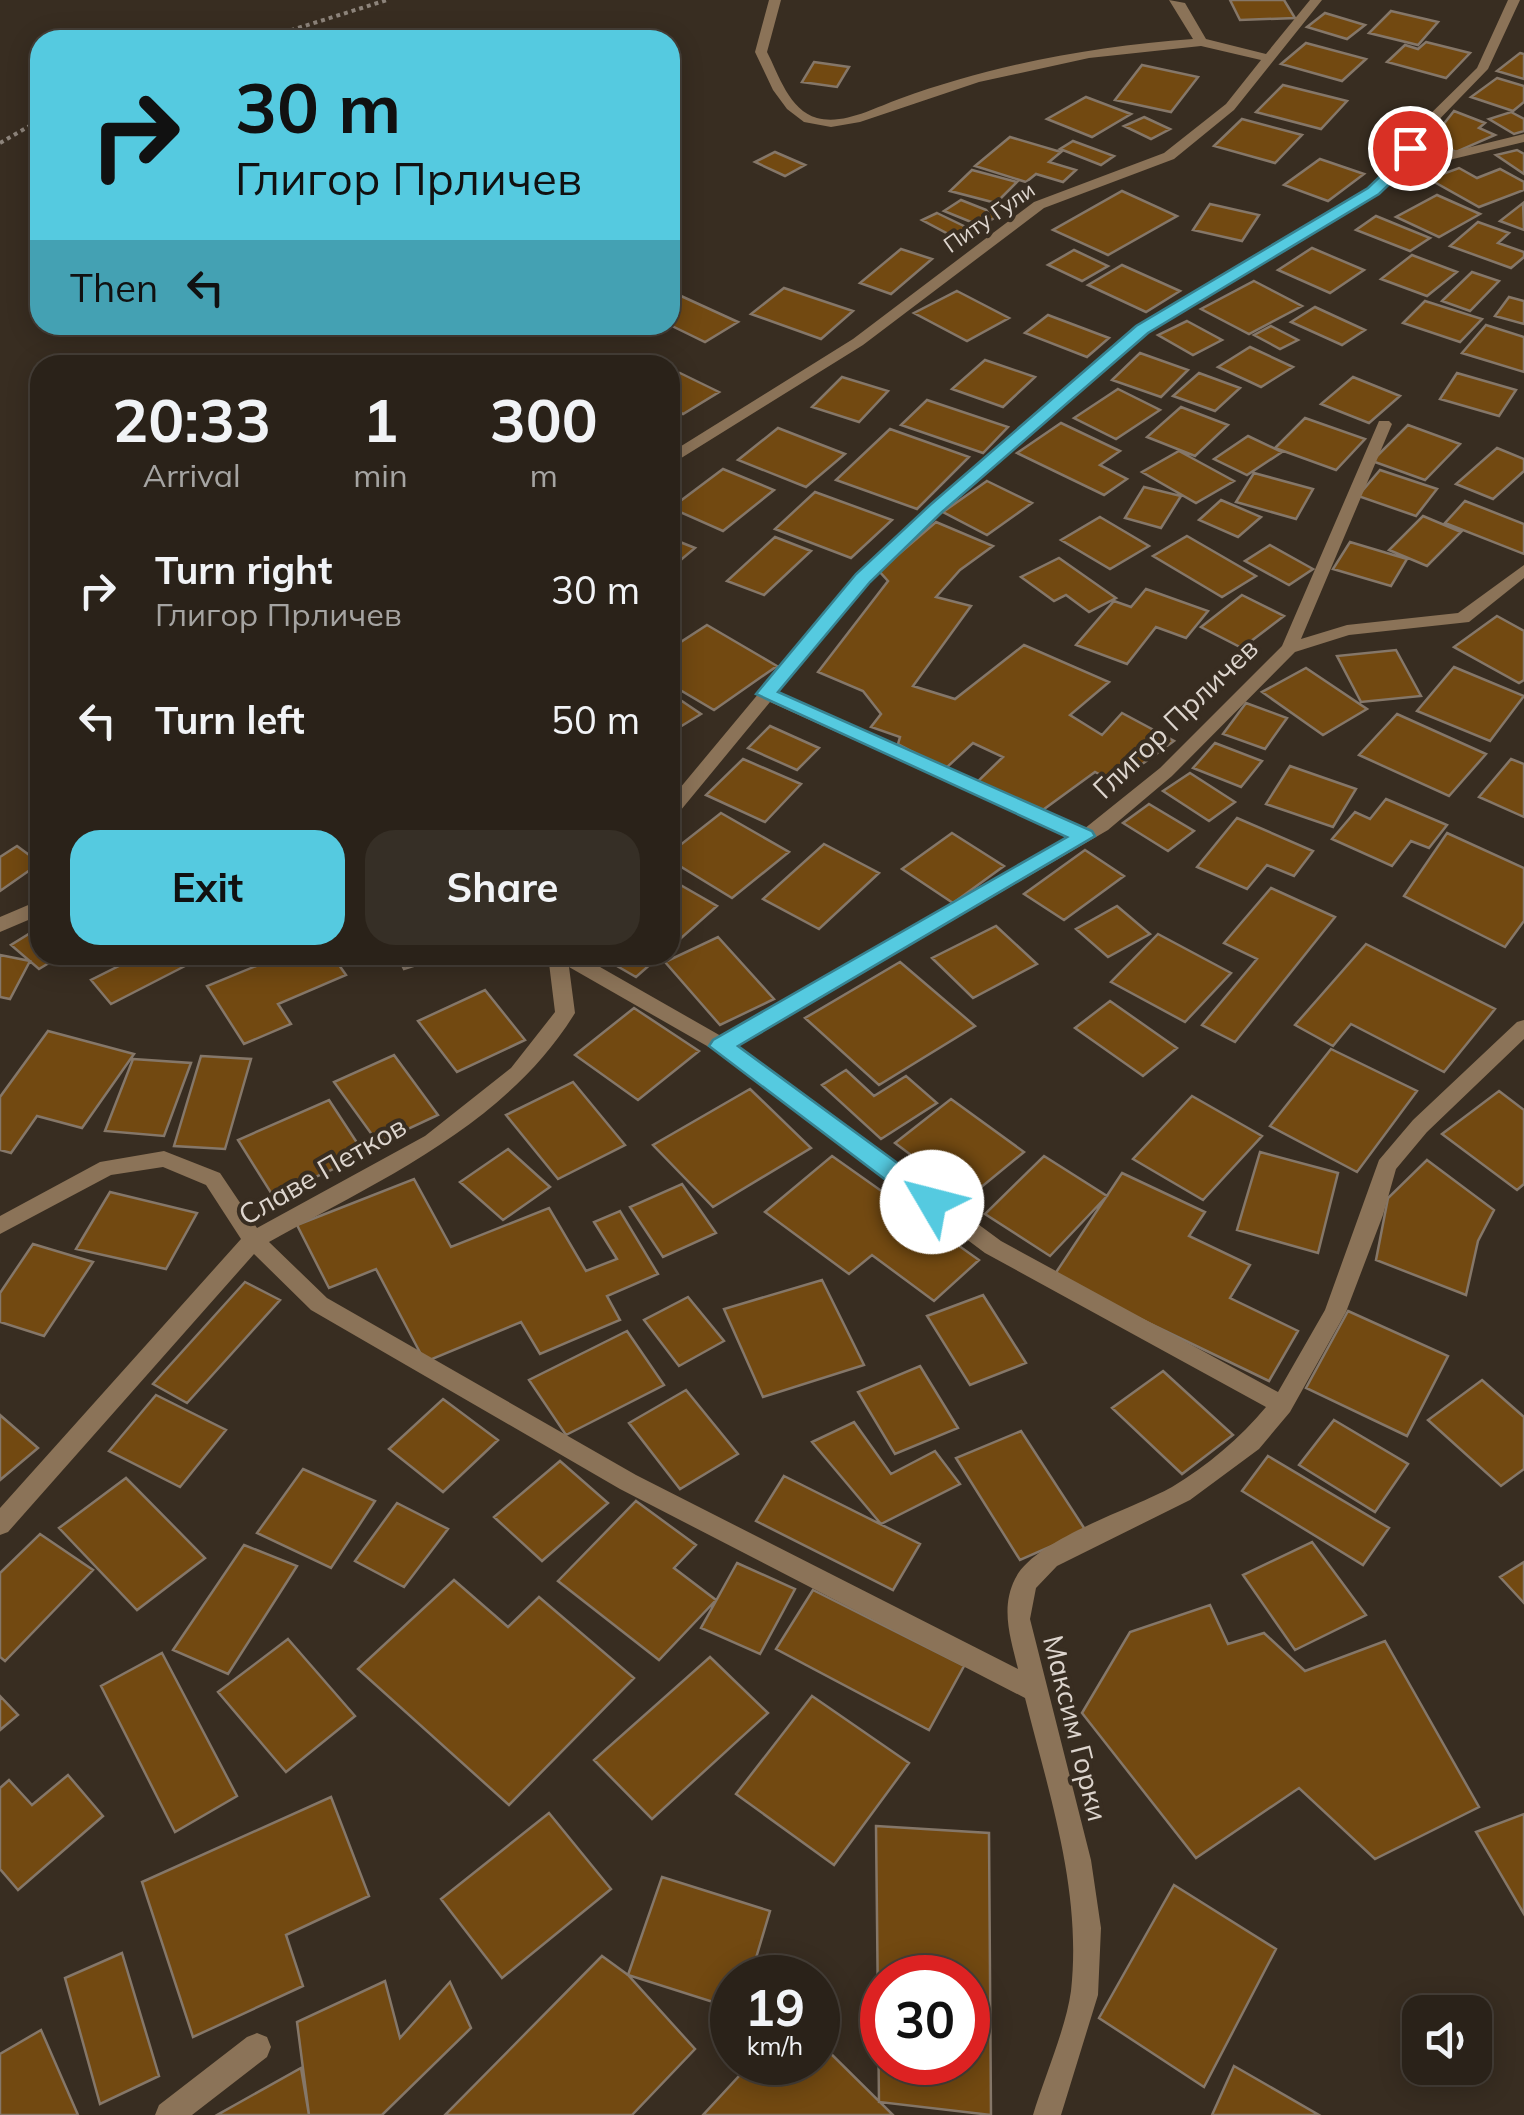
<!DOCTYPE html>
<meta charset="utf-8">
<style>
body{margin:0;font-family:Mulish,sans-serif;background:#362f26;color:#f1f3f6;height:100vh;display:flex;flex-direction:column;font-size:38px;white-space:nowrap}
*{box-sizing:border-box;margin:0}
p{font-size:32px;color:#a5a4a2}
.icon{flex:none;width:55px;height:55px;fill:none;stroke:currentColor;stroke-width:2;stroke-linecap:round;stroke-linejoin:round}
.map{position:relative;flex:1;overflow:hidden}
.details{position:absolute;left:30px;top:355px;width:650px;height:610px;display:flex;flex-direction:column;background:#2a2219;border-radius:30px;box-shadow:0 5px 25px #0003,0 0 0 2px #463f38}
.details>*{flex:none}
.top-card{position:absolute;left:30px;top:30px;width:650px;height:305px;border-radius:30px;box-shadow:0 5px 25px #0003,0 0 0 2px #463f38;background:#55cae0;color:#111;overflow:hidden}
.fabs{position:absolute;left:1402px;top:1995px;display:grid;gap:20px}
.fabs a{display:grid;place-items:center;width:90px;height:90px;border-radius:20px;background:#2a2219;box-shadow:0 5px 25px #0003,0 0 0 2px #463f38;font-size:50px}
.speed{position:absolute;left:710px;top:1955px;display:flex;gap:20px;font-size:50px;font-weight:700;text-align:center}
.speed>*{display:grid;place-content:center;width:130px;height:130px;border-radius:50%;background:#2a2219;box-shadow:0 5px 25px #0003,0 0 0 2px #463f38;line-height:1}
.speed small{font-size:25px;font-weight:400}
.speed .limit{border:15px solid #d22;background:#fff;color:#111}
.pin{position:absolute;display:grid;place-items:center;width:85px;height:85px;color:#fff;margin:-42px;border:5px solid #fff;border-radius:50%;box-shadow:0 2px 10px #0007}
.me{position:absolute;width:110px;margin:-55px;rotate:307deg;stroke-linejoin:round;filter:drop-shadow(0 0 8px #0008)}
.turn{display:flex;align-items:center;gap:35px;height:210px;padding:0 40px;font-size:45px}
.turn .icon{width:130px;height:130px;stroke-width:2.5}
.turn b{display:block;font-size:70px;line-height:85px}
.then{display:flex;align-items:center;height:95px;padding:0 40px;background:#0003;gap:20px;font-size:38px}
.eta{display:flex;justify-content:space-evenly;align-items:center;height:170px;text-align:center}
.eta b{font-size:60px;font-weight:700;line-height:70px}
.cta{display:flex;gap:20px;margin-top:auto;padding:20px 40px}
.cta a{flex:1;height:115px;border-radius:30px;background:#55cae0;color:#111;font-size:40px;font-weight:700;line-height:115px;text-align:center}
.cta a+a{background:#362f26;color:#f1f3f6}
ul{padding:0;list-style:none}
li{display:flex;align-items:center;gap:30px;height:130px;padding:0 40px}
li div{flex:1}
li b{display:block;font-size:38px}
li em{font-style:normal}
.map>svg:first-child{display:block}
.building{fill:#724911;stroke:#857769;stroke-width:2.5;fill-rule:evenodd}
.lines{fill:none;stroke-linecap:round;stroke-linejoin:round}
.path{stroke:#8d847b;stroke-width:4;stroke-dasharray:4 4;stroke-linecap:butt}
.street{fill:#8b7358;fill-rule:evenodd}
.route{fill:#55cae0;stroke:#378392;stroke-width:2.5}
.labels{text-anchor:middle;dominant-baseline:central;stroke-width:8;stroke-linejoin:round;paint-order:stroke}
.far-street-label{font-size:22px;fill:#ddd5ce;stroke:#382d21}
.street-label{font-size:28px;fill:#ddd5ce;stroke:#382d21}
</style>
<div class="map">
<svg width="1524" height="2115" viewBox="0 0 1524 2115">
<rect width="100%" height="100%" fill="#382d21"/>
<!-- building -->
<path class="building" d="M1230,0H1284L1295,18L1240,20Z
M1391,11L1438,22L1418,45L1369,33Z
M1325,13L1365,25L1347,39L1307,27Z
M1426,42L1470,53L1446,78L1387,62L1405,45L1418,49Z
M1306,43L1366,59L1342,81L1281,64Z
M1520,53L1524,54V79L1497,71Z
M814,62L849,67L837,87L802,82Z
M1142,65L1198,77L1171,112L1115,100Z
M1497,78L1524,86V102L1513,111L1471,97Z
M1283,85L1347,101L1321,129L1256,112Z
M1086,97L1131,114L1092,137L1047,119Z
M1454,111L1485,123L1479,128L1495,135L1456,152L1431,140Z
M1511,112L1524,119V131L1514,134L1489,119Z
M1144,117L1170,129L1151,139L1124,126Z
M1242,119L1302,135L1275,163L1214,146Z
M1010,137L1061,152L1049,162L1076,170L1063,182L1036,174L1026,182L975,166Z
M1073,141L1114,156L1101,165L1060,149Z
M1517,150L1524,154V174L1496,155Z
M775,152L805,165L785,176L755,162Z
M1320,159L1364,174L1328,201L1284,185Z
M1459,168L1477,178L1500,169L1524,182V190L1479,207L1429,179Z
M972,170L1017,182L996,203L950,191Z
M1122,191L1177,216L1108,255L1053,230Z
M1437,195L1480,214L1439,237L1396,217Z
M961,200L999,215L981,226L944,211Z
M1523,203L1524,230L1500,221Z
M1210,204L1259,215L1242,241L1193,230Z
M937,213L972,230L956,238L922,220Z
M1376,216L1430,238L1410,251L1356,230Z
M1478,222L1509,233L1498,243L1524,252V257L1511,268L1450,246Z
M1312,248L1364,270L1330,293L1278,270Z
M901,249L932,259L891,294L860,283Z
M1074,250L1108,266L1082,281L1048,265Z
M1412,255L1457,272L1427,296L1381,279Z
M1122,265L1180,291L1146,312L1088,285Z
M1472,272L1499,281L1470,311L1442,301Z
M1254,281L1302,306L1249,334L1201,309Z
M784,288L853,311L821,339L751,314Z
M957,291L1009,318L967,341L914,313Z
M681,296L738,322L705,342L670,325V302Z
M1509,297L1524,301V324L1495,316Z
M1425,301L1482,319L1460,342L1403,323Z
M1315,307L1365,330L1342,345L1291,322Z
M1048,315L1109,338L1087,357L1025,333Z
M1187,321L1222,340L1193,355L1158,335Z
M1486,325L1524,337V372L1462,353Z
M1271,326L1298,340L1280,349L1254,335Z
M1250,347L1293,367L1261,387L1218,367Z
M1140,353L1188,370L1161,397L1112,380Z
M985,360L1035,377L1003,407L952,389Z
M680,373L719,392L683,414L670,408V380Z
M1199,373L1240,388L1215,411L1173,396Z
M1457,373L1516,390L1499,416L1440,399Z
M842,377L888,391L859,422L812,407Z
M1353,377L1400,396L1369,423L1321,404Z
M1118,389L1160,410L1116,439L1074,418Z
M927,400L1008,427L983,453L901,425Z
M1181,407L1228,425L1195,456L1147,437Z
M1305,418L1365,439L1336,470L1275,448Z
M1061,423L1120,451L1100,465L1127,479L1104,495L1017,453Z
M1408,425L1460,444L1425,480L1372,461Z
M778,428L845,454L806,487L738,460Z
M890,429L969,457L917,509L836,480Z
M1248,436L1282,452L1247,475L1214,459Z
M1497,448L1524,459V471L1493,499L1456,484Z
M1179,451L1234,481L1196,503L1142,472Z
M723,469L774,490L723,531L671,508Z
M1380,470L1437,489L1416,516L1358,496Z
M1254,473L1313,489L1296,519L1236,502Z
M987,481L1032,503L987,535L943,512Z
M1144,487L1181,496L1161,528L1125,518Z
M815,492L892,520L851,558L775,529Z
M1221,500L1261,517L1238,537L1199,520Z
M1465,501L1524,524V554L1445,523Z
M1423,516L1461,532L1427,566L1389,550Z
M1100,517L1149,546L1110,569L1061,540Z
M936,522L993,546L960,570L936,597L971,606L913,686L955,699L1024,645L1109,682L1070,715L1102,735L1122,713L1174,741L1116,783L1095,772L1040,812L975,784L1003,757L973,743L945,769L898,744L900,737L871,727L881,714L863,691L818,672L888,581L879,571Z
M1187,536L1256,576L1222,597L1153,556Z
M775,537L811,551L764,595L727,581Z
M670,538L695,548L670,569Z
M1350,542L1407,559L1391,586L1333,569Z
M1270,545L1313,569L1289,585L1245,561Z
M1059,558L1116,598L1089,612L1066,595L1054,601L1021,577Z
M1146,589L1208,611L1186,638L1156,627L1127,664L1076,645L1114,601L1131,607Z
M1242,595L1284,616L1242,648L1201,627Z
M1497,616L1524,631V680L1519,683L1454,647Z
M707,625L777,666L714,710L670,684V649Z
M1396,650L1421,696L1361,702L1337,656Z
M1454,667L1524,696L1490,741L1417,711Z
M1306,668L1367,709L1323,735L1262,692Z
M670,693L701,714L670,733Z
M1246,703L1287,718L1265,749L1223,734Z
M1397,714L1486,754L1449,796L1359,755Z
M770,726L819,748L797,770L748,748Z
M1215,743L1262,761L1241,787L1193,768Z
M743,759L801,784L765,822L706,795Z
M1511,759L1524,764V817L1479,797Z
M1290,766L1356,789L1333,827L1266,804Z
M1190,773L1235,802L1209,821L1163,791Z
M1386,799L1447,825L1429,848L1411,841L1392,866L1332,839L1355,812L1370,819Z
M1149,804L1194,831L1168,851L1123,823Z
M721,813L789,852L732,898L670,860V853Z
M1237,818L1313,851L1294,876L1267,865L1247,889L1197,867Z
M952,833L1004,866L953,903L902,869Z
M1447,833L1524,868V921L1505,947L1404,896Z
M824,844L879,873L819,929L763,899Z
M17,846L40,863L0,891V857Z
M1085,850L1124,876L1064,920L1024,894Z
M670,879L717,906L670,948Z
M1271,888L1335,917L1235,1042L1202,1025L1257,959L1224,943Z
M1117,906L1150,934L1108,957L1076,929Z
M996,926L1037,964L973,998L932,958Z
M40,927V955H62L39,969L11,945Z
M1158,934L1231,973L1185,1022L1111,982Z
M718,937L774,999L720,1025L665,962Z
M1366,944L1495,1009L1444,1072L1351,1024L1333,1046L1295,1025Z
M0,955L30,961L10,999L0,997Z
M141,955H175L185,966L111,1004L91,980Z
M283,955H332L346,975L278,1004L291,1024L244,1044L207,986Z
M397,955H444L445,956L404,969Z
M598,955H661L636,977Z
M900,962L975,1026L879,1085L805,1018Z
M485,990L525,1040L457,1072L418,1021Z
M1110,1001L1177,1048L1143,1076L1075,1028Z
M634,1008L699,1051L638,1100L575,1055Z
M48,1031L134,1054L82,1128L37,1116L11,1153L0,1150V1097Z
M1331,1049L1417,1091L1357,1172L1270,1126Z
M394,1055L438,1115L378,1143L334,1082Z
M201,1056L251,1059L225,1149L174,1146Z
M133,1059L191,1063L164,1136L105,1131Z
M846,1070L874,1096L906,1076L937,1103L881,1139L822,1085Z
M573,1082L625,1145L558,1179L506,1115Z
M750,1089L811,1148L713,1207L653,1145Z
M1499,1091L1524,1110V1184L1517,1190L1442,1134Z
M1192,1096L1262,1136L1203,1200L1133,1159Z
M951,1099L1024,1152L968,1198L895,1143Z
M329,1100L365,1155L273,1196L238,1140Z
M508,1149L550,1187L503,1220L460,1182Z
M1260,1152L1338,1173L1318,1253L1237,1230Z
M832,1156L979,1260L934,1301L872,1255L849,1274L765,1212Z
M1044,1156L1107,1196L1050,1256L985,1214Z
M1427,1160L1494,1210L1478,1241L1466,1295L1376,1260L1388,1198Z
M1122,1173L1205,1212L1189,1236L1250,1265L1230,1298L1298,1331L1269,1381L1053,1277Z
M414,1179L451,1247L549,1208L586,1271L617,1259L594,1222L620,1211L658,1274L607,1296L620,1320L540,1354L521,1322L425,1362L376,1269L329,1288L297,1225Z
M682,1184L716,1233L663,1257L630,1207Z
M110,1192L197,1213L166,1269L76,1249Z
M33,1244L93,1262L44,1336L0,1322V1293Z
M822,1280L864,1365L763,1397L724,1309Z
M245,1282L280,1300L187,1403L153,1384Z
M983,1295L1026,1363L970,1385L927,1316Z
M688,1297L724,1341L679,1366L644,1320Z
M1348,1311L1448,1356L1407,1436L1306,1388Z
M627,1331L664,1385L566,1435L529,1380Z
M920,1366L958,1428L895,1454L858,1392Z
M1163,1371L1233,1435L1182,1474L1112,1408Z
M1482,1380L1524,1417V1469L1501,1486L1428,1420Z
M686,1390L738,1454L680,1489L629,1423Z
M156,1395L226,1430L180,1487L109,1451Z
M443,1399L498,1440L443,1492L389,1449Z
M0,1415L38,1448L0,1480Z
M1334,1420L1408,1464L1375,1512L1299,1465Z
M854,1422L891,1474L935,1451L960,1484L881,1524L812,1442Z
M1021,1431L1086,1531L1020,1560L956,1458Z
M1268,1456L1389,1528L1363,1565L1242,1491Z
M560,1461L608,1503L542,1561L494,1517Z
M303,1469L375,1501L331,1568L257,1533Z
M784,1476L920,1544L893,1590L756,1521Z
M126,1478L205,1558L137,1610L59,1528Z
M636,1501L696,1545L674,1568L716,1600L659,1660L558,1581Z
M397,1503L448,1529L404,1587L355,1561Z
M40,1534L93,1570L5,1661L0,1657V1573Z
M1312,1542L1366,1615L1295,1650L1243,1575Z
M244,1545L297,1566L228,1674L173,1650Z
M1524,1562V1603L1500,1577Z
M737,1563L795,1589L760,1654L701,1628Z
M454,1580L508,1627L539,1597L634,1678L509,1805L358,1669Z
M813,1590L964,1666L929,1730L776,1649Z
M1210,1605L1228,1644L1264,1633L1305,1671L1385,1641L1479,1807L1375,1859L1299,1788L1196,1858L1082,1713L1130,1632Z
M288,1639L355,1716L286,1772L218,1692Z
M162,1653L237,1796L175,1832L101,1686Z
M710,1657L768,1713L652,1819L594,1760Z
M0,1696L18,1715L0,1730Z
M812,1696L909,1763L834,1865L736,1794Z
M68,1775L103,1816L18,1890L0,1869V1788L9,1780L32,1805Z
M331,1797L369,1896L286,1935L303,1986L193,2037L142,1882Z
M549,1813L611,1889L502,1978L441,1899Z
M1524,1814V1914L1476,1832Z
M876,1826L989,1833L991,2115L879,2102ZM882,1978H968V2062H882Z
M662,1877L770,1911L750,1978H732V2008L628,1975Z
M1174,1885L1276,1949L1204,2087L1099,2018Z
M122,1953L159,2076L100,2104L65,1978Z
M602,1956L628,1975L695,2049L632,2115H445Z
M385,1981L400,2038L450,1982L471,2028L382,2115H309L297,2022Z
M41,2030L78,2115H0V2054Z
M818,2041L893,2115H703L752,2062H818Z
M1234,2066L1319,2115H1212Z
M301,2068L309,2115H217Z"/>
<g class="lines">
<!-- path -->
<path class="path" d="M260,40L387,0
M0,143L40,120"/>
<!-- street -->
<path class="street" d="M769,0H781L767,52C779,75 789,110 817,118C844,125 874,108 899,99C993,65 1093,46 1193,39L1169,0L1185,3L1206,39L1266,54L1310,0H1322L1234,110L1174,159L1044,208L863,345L670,465V453L853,339L1034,202L1164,153L1226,104L1261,60L1201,46L1089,58L979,82L860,122L831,127L804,122L787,109L773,90L755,52Z
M1508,0H1520L1488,69L1428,131L1409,162L1524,134V142L1403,171L1378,194L1147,333L1008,453L869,581L778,693L1084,829L1160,768L1282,646L1379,421H1389L1392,424L1301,639L1347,625L1458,613L1524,565V578L1469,622L1349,635L1295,652L1172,776L1108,830L736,1046L1001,1241L1278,1392L1325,1310L1379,1160L1413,1120L1517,1022L1524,1020V1039L1427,1132L1396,1169L1383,1215L1346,1312L1290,1412L1259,1449L1190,1500L1057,1566L1036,1588L1030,1619L1091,1860L1101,1928L1098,1995L1061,2115H1033C1044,2078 1066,2028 1071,1991C1082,1891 1049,1794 1025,1698L620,1489L311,1310L254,1254L8,1532L0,1535V1508L241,1239L206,1185L163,1167L111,1175L0,1234V1216L100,1162L164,1151L220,1173L257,1228L425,1136L511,1068L555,1012L548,955H579L721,1036L1069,837L770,702L676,816L670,818V800L857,575L998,447L1137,327L1368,188L1393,166L1418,126L1477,68ZM569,967L714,1050L985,1253L1266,1407C1240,1438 1207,1466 1172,1487C1133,1509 1034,1539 1015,1579C1000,1609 1011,1639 1018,1669L636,1475L327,1298L269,1242C380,1180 506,1125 575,1013Z
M40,900V915L0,932V917Z
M257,2033L267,2037L271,2047L267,2057L192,2115H155L159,2105L247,2037Z"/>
</g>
<!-- route -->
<path class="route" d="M1405,145L1418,148L1403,171L1379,194L1148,333L942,512L870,582L778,692L1092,831L1095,836L738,1046L941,1195L944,1202L941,1209H924L709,1046L713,1040L1067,837L756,694L856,574L930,505L1136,326L1368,188L1392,165Z"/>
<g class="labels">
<!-- far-street labels -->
<g class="far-street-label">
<text transform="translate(989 217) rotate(-35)">Питу Гули</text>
</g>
<!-- street labels -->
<g class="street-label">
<text transform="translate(1175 718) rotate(-44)">Глигор Прличев</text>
<text transform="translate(322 1170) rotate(-30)">Славе Петков</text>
<text transform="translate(1076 1728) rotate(76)">Максим Горки</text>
</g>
</g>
</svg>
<div class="fabs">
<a><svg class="icon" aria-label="sound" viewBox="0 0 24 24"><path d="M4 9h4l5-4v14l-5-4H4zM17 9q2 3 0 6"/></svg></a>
</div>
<div class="speed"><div>19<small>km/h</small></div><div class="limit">30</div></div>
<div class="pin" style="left:1410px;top:148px;background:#d93025"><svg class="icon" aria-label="arrive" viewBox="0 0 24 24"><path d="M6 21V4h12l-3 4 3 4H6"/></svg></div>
<svg class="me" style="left:932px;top:1202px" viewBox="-20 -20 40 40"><circle r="19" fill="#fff"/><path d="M0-13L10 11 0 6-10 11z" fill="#55cae0"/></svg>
<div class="top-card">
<div class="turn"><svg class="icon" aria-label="right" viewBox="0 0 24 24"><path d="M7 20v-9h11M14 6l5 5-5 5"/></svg><div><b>30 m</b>Глигор Прличев</div></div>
<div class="then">Then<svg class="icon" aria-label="left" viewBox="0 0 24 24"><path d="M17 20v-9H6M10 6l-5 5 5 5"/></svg></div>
</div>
<section class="details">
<div class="eta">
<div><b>20:33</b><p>Arrival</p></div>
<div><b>1</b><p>min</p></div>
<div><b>300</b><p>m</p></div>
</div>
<ul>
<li><svg class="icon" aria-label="right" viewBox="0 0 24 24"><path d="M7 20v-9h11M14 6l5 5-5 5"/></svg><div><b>Turn right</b><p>Глигор Прличев</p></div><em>30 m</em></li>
<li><svg class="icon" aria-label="left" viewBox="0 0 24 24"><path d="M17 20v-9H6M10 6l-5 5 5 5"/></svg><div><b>Turn left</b></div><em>50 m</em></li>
</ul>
<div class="cta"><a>Exit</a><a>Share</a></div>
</section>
</div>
